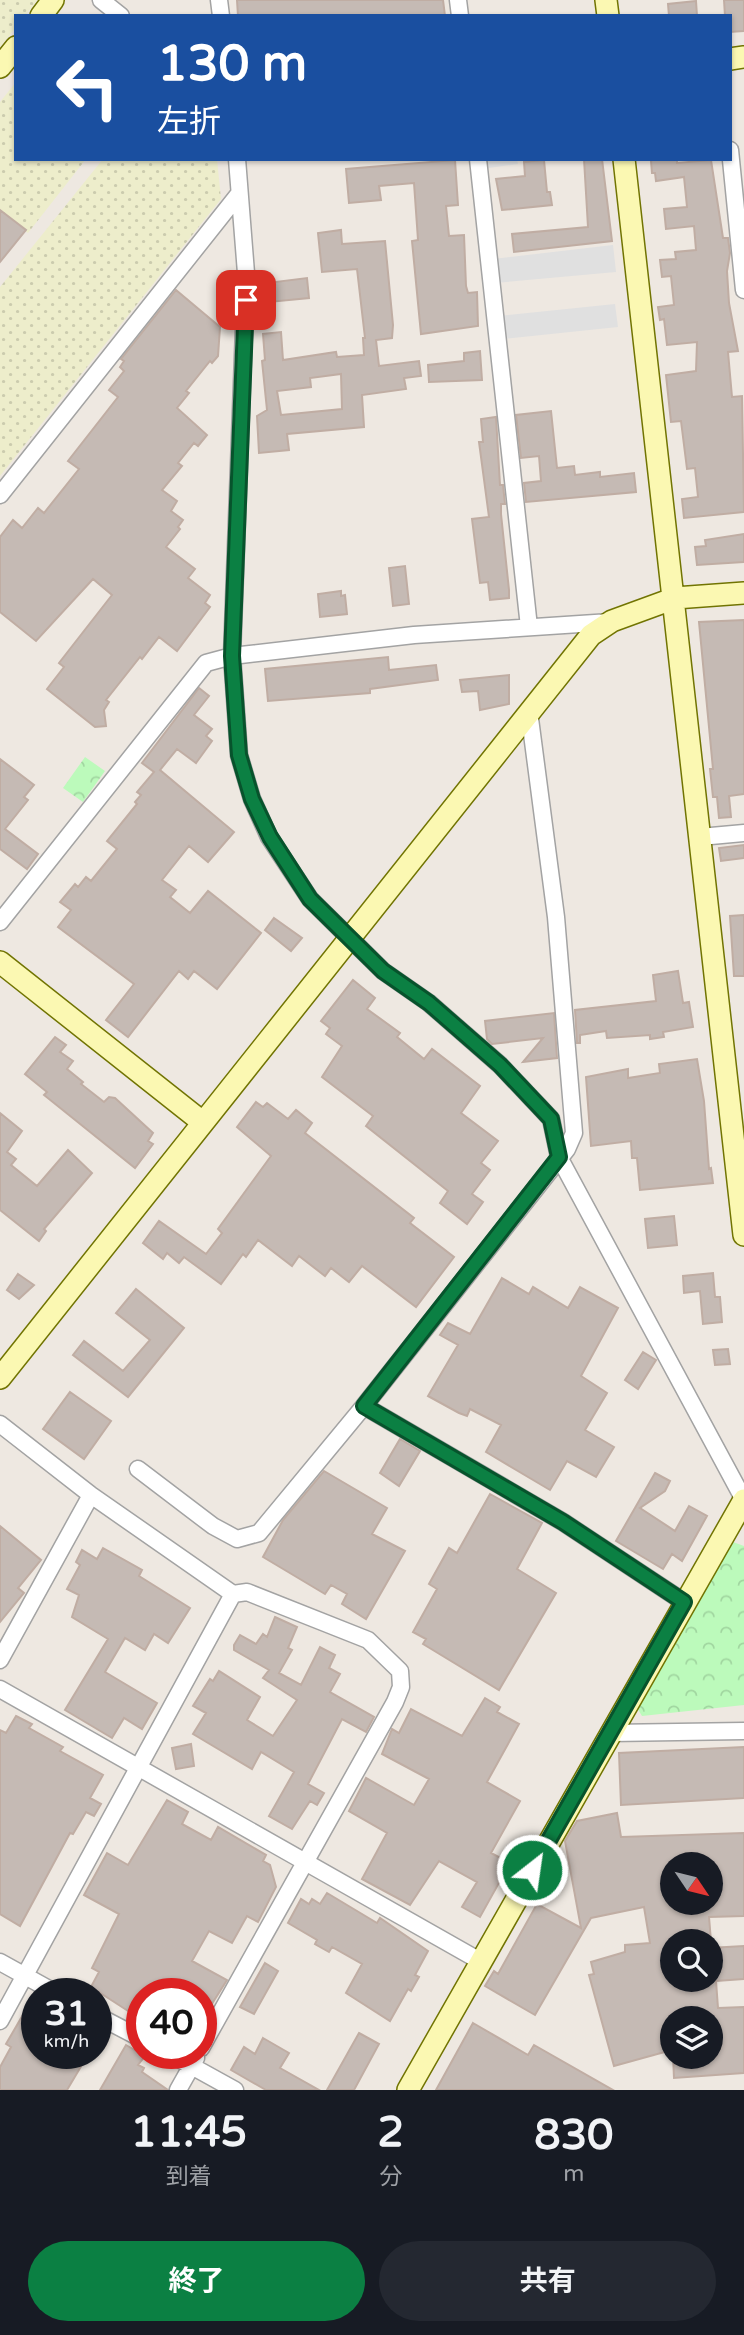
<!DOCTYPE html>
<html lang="ja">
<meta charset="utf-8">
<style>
body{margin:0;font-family:"Varela Round","Noto Sans JP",sans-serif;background:#242831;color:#f1f3f6;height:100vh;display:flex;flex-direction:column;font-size:26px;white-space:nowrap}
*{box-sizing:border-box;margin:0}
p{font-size:23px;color:#9ea1a6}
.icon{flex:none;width:38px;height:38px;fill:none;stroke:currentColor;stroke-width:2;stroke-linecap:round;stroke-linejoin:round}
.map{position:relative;height:2090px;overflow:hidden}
.details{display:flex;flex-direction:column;background:#171b24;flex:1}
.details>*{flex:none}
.guide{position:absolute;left:14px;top:14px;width:718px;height:147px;border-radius:0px;box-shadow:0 2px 5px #0004;background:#1a4fa0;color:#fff;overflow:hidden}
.needle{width:46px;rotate:125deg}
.fabs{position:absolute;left:660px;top:1852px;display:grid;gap:14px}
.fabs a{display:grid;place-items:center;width:63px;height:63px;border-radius:50%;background:#171b24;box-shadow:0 2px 5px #0004;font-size:35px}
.speed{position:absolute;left:21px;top:1978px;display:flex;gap:14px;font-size:35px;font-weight:700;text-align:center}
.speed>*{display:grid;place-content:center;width:91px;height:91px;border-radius:50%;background:#171b24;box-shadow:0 2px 5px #0004;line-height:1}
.speed small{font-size:18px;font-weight:400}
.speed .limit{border:10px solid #d22;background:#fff;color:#111}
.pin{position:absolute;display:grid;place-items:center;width:60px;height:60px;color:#fff;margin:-30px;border-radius:14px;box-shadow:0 4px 10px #0006}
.me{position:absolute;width:77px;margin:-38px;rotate:30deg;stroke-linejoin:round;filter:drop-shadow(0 0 5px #0008)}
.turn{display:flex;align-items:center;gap:24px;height:147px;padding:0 28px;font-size:32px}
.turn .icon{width:91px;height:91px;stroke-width:2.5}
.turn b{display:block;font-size:49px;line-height:60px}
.eta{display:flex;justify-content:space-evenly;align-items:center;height:119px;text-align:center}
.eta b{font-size:42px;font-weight:700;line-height:49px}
.action{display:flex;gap:14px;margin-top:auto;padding:14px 28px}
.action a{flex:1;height:80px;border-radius:42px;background:#0b8043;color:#fff;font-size:28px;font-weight:700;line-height:80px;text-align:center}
.action a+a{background:#242831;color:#f1f3f6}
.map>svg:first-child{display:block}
.farmland{fill:url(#farmland-dots)}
.park{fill:url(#park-crowns)}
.parking{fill:#e0e0e0}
.building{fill:#c5bab4;stroke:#c0ada3;stroke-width:2;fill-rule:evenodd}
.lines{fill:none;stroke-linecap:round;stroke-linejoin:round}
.street-casing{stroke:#a3a3a3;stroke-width:19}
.secondary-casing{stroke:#717402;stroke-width:24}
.street{stroke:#fff;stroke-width:16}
.secondary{stroke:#fbf8b2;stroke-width:21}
.route-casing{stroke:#07532c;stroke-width:18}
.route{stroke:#0b8043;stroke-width:12}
</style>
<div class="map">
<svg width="744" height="2090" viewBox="0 0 744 2090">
<defs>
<pattern id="farmland-dots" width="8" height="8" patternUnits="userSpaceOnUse" patternTransform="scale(1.75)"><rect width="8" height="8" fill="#ededcb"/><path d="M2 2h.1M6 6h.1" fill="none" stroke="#cbcbae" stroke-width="1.8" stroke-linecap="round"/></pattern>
<pattern id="park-crowns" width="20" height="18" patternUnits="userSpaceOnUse" patternTransform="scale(1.75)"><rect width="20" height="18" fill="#bcfabb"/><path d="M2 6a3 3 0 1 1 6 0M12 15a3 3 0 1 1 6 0" fill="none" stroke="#a1d6a0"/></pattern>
</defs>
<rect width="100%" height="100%" fill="#eee8e1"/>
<!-- farmland -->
<path class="farmland" d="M0,0H37L25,16H16V27L0,47Z
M16,82V159H86L28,233L0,211V102Z
M103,159H217L221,199L0,476V287Z"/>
<!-- park -->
<path class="park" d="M85,757L105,771L83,802L63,788Z
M733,1542L744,1546V1705L642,1716L637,1708Z"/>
<!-- parking -->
<path class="parking" d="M481,159H517L518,164L482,169Z
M613,245L616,272L495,283L493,259Z
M615,304L618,327L502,339L499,316Z"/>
<!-- building -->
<path class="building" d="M237,0H443L445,16H238Z
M724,0H744V31L730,32V16H725Z
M696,1L697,16H669L668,4Z
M584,159H602L612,241L514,252L512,234L588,227Z
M654,159H677V163L711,160L723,238H728L730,253L727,271L729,303L738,351L728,352L732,397L742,396L744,512L684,518L682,499L698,497L695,468L687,469L681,421L671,422L666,375L696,371L697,342L667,345L664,319L660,320L658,307L674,305L671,276L662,277L660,260L676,259L675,252L696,250L694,226L666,229L664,209L687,207L684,177L656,181L655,173H652L651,161Z
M455,160L458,205L446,206L449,236L464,235L466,286L468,293L477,292L478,326L421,334L412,241L418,240L414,183L379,186L381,200L349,203L346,169Z
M544,160L547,192H550L552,205L502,210L496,179L525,176L524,162Z
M0,210L26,230L0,262Z
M341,230L342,244L385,241L393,325L392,338L376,340L379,366L419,361L421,376L404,378L406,389L362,395L364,427L287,434L289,450L259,453L257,416L267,410L262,361L265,360L263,334L281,332L283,360L336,352L337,357L364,355L363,338H365L357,269L322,272L318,233ZM341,374L342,409L281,415L277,391L311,387L310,378Z
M307,278L309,298L269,302L267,283Z
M176,290L220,327L218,356L212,363L210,361L186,391L189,393L177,408L207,435L198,446L194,443L178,463L182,466L162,490L177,501L171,511L183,520L178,527L180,529L166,547L195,569L188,578L210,595L205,603L210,607L177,651L159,637L142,659L140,657L106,700L109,702L104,710L106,726L95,727L47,689L64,667L59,663L112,595L93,579L36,641L0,612V537L13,520L22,528L38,508L44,513L79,469L68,461L118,397L109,390L124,371L120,367L124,361L121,359Z
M480,351L482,380L429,382L428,365L464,361V353Z
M551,411L557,468L574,466L575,475L600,472V477L634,473L636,492L526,502L524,483L541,481L539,456L521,458L516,415Z
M496,417L500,485H503L505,504H501V514L509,590V598L490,600L488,582L480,583L472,519L489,517L479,442H483L481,419Z
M744,534V562L697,565L695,547L706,546L705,540Z
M405,566L409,604L393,606L389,568Z
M341,591V596L345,595L347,614L320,617L318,594Z
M744,620V794L729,796L731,817L719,818L717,797H713L710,769H713L699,622Z
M388,657L389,670L436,665L438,680L370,689V693L268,701L265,669Z
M509,675V704L480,710L478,691L462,692L460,680Z
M199,688L209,696L194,715L212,729L206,736L212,741L196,763L177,749L160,770L234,832L208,862L189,846L162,880L176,890L170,897L190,913L208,891L261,933L217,989L194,971L188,979L179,971L128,1037L106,1020L134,984L58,927L71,910L60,902L75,884L78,887L86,877L91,881L117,849L107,841L137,804L135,802L141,795L137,792L154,772L142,763Z
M0,759L34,785L24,797L28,800L5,829L38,854L27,869L0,849Z
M744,845V858L721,861L719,848Z
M744,915V976H734L730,916Z
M274,918L302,938L291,951L265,930Z
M678,971L683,1003L689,1002L693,1027L663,1032L664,1037L650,1039V1035L607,1038L606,1031L580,1035V1043H577L575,1010L656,1001L653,975Z
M353,980L375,998L367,1009L400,1033L397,1037L424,1059L432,1049L480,1086L461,1113L498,1141L481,1163L490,1170L472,1194L483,1202L467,1224L440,1203L448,1191L366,1126L373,1116L322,1077L342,1046L326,1034L330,1028L321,1021Z
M554,1013L557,1058L523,1062L543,1038L492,1044L487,1039L485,1021Z
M55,1037L66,1045L60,1052L73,1061L67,1069L83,1082L81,1084L104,1102L109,1097L115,1098L153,1133L148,1141L153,1144L135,1168L44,1095L47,1092L25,1074Z
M697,1059L704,1101L709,1169L711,1168L713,1183L640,1190L637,1158H632L631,1141L591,1146L586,1077L628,1069V1078L660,1073L659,1064Z
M256,1102L263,1107L267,1103L288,1119L296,1110L312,1123L305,1133L414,1218L410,1223L454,1257L416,1307L362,1266L349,1282L331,1268L325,1276L299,1256L292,1266L258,1240L246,1257L243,1254L221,1284L184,1257L179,1263L167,1253L163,1259L143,1243L159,1221L206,1254L222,1233L218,1229L271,1156L237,1127Z
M0,1113L22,1131L7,1152L16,1159L11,1165L37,1186L68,1150L92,1173L44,1229L46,1231L39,1241L0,1210Z
M674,1216L677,1245L648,1248L645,1219Z
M713,1273L715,1297H720L722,1322L703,1324L700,1291L684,1293L683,1276Z
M18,1274L34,1285L19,1299L7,1290Z
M502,1278L529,1294L533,1287L568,1308L580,1287L618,1308L581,1376L607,1393L585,1430L614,1447L596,1477L567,1461L550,1490L486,1452L501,1425L470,1409L467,1416L459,1413L428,1396L458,1345L440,1335L448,1323L470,1334Z
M136,1289L184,1328L128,1397L73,1355L84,1341L123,1371L150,1340L116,1313Z
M728,1349L730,1364L715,1365L713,1350Z
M643,1352L656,1360L638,1389L625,1380Z
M70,1392L111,1421L84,1459L43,1429Z
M400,1439L420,1451L399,1486L380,1473Z
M324,1471L387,1508L372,1534L405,1551L366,1619L342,1604L347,1594L331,1585L325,1594L263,1557L283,1520Z
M655,1473L670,1481L665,1491L640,1508L675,1531L689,1506L707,1516L682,1561L672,1554L663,1569L616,1541Z
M490,1494L542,1523L517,1569L556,1593L499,1690L423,1644L426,1639L413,1632L437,1589L429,1584L449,1548L457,1553Z
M0,1526L41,1560L18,1588L24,1593L0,1622Z
M103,1548L142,1570L139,1576L190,1608L168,1643L154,1634L145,1650L125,1638L105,1672L157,1703L142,1729L124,1718L112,1738L65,1710L108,1639L72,1617L79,1595L67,1589L80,1565L76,1562L82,1550L97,1559Z
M275,1617L297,1627L288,1648L292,1650L279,1673L301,1685L320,1647L335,1655L329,1668L340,1674L330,1692L374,1717L366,1732L342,1719L308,1784L324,1793L317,1805L310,1801L292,1829L269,1816L294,1772L261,1752L252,1769L193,1734L206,1713L193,1706L210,1679L213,1681L219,1671L260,1697L247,1720L273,1736L297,1700L263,1678L269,1670L234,1650V1645L240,1635L256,1644L263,1634L267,1637Z
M485,1698L500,1707L497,1712L519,1724L487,1782L520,1801L491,1853L510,1863L480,1917L462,1907L477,1882L439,1861L410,1905L362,1879L387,1833L349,1811L366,1778L414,1805L429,1779L382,1754L392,1729L399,1733L411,1709L462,1736Z
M16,1716L32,1724L29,1728L63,1747L60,1751L103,1775L90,1798L101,1804L94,1816L86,1812L73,1834L70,1833L20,1926L0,1914V1730L6,1733Z
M191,1744L194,1766L176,1769L172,1748Z
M744,1747V1798L621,1805L619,1753Z
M167,1800L188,1812L182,1824L211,1840L218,1827L266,1855L263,1861L270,1865L276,1887L258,1922L247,1916L232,1943L209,1931L192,1961L227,1980L201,2021V1993H142V2020L91,1987L99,1972L92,1968L119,1914L84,1895L107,1853L128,1865Z
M617,1813L621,1837L744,1833V1916L709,1917L711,1941H672V1979H710V1948L744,1946V1979L716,1981L718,2008L744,2007V2073L674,2078L673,2056H710V2018H672V2050L614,2066L589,1975L594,1974L591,1962L625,1952V1945L650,1943L644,1907L591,1918L535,2015L485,1986L494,1971L498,1974L537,1904L581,1928L565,1841L577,1821ZM672,1864H710V1902H672Z
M327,1893L377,1923L380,1918L428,1951L415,1975L419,1977L411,1991L408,1989L390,2021L346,1993L362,1964L332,1947L329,1952L315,1944L317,1940L288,1923L301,1899L309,1904L312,1899L320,1904Z
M265,1963L278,1971L254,2014L240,2007Z
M24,2013L37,2021V2053H89L67,2090H0V2067L11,2047L6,2044Z
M473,2023L528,2055L534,2045L613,2090H436Z
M359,2033L379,2044L354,2090H327Z
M263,2038L289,2053L280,2068L319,2090H266L231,2070L244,2047L255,2054Z
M126,2045L145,2056L138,2065L144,2068L142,2072L168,2090H100Z"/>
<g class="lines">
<!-- street casing -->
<g class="street-casing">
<path id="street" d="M101,0L121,16
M219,0L221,16
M458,0L460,16
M730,150L744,290
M237,159L246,273L232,656L239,755L252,799L269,837L310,899L383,971L429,1003L500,1065L551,1119L559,1157L744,1500
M478,159L529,627
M0,495L238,195
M529,711L556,917L574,1133L567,1149L364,1406L563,1522L684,1602
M700,837L744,833
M0,922L206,663L232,656L414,635L610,622
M0,1424L91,1495L233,1594L247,1592L368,1640L400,1671L401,1687L395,1702L201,2048
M138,1469L213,1526L237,1539L259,1533L364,1406
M0,1660L91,1495
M0,1689L480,1961
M611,1733L744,1731
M0,1962L56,1993
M96,2015L142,2039
M0,2021L233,1594
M168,2053L235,2090
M178,2090L196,2058"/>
</g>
<!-- secondary casing -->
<g class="secondary-casing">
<path id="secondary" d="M606,0L608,16
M41,16L53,0
M730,59L744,57
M0,67L16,47
M624,159L744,1235
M0,962L201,1121
M0,1378L591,635L612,621L675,598L744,593
M408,2090L744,1500"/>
</g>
<!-- street -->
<use href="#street" class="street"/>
<!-- secondary -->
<use href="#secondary" class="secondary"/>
</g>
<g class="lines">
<!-- route casing -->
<g class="route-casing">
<path id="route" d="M246,300L232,656L239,755L252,799L270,837L310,899L383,971L429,1003L500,1065L551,1119L559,1157L364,1406L563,1522L684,1602L532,1870"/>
</g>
<!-- route -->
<use href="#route" class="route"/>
</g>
</svg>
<div class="fabs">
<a><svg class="needle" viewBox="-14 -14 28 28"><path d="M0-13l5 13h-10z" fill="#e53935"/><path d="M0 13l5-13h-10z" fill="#9ea1a6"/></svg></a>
<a><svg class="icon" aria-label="search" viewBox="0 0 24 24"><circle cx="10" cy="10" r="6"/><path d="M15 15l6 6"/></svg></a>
<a><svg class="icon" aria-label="layers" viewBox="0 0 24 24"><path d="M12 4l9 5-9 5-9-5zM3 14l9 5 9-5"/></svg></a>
</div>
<div class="speed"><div>31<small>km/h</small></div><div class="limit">40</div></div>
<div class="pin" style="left:246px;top:300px;background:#d93025"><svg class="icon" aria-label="arrive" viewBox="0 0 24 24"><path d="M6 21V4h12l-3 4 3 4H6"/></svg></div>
<svg class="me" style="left:532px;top:1870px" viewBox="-20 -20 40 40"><circle r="17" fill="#0b8043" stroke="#fff" stroke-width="3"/><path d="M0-11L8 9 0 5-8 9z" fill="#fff"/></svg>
<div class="guide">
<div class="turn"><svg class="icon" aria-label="left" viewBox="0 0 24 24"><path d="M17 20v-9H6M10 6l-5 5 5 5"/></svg><div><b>130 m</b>左折</div></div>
</div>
</div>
<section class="details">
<div class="eta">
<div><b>11:45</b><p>到着</p></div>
<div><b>2</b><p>分</p></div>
<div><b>830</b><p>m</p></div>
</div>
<div class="action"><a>終了</a><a>共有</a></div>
</section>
